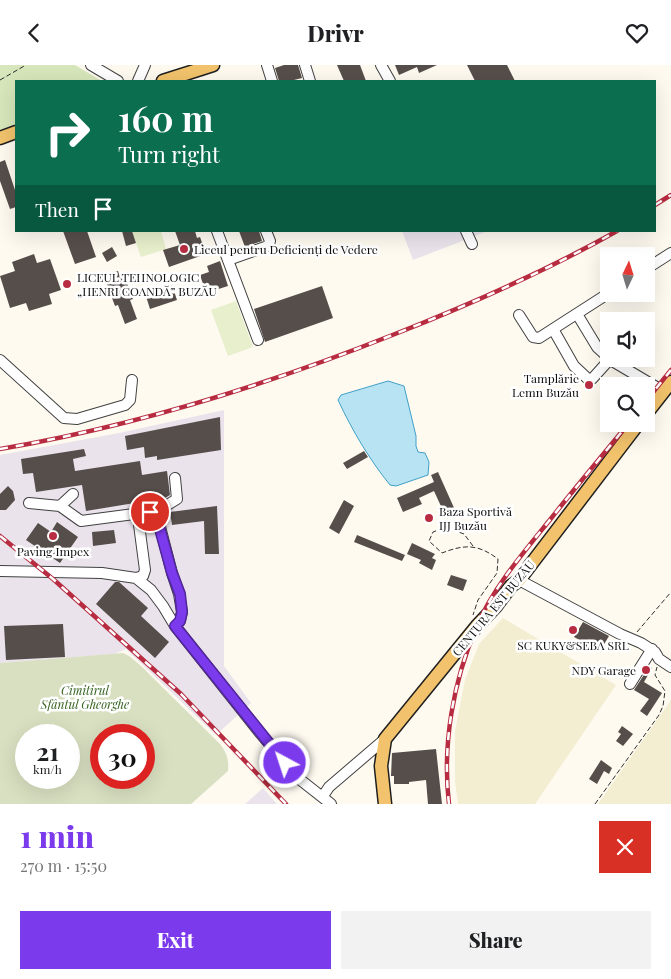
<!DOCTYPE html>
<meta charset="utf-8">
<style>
body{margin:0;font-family:"Playfair Display",serif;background:#f2f2f2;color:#202124;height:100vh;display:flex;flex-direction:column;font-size:19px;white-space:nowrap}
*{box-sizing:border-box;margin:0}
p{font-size:16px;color:#757577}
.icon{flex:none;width:28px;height:28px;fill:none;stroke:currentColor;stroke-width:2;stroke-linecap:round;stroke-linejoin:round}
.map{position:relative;height:739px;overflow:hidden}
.details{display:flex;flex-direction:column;background:#fff;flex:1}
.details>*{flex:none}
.banner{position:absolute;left:15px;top:15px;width:641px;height:152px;border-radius:0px;box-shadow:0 5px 20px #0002;background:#0b6e4f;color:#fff;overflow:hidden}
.needle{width:32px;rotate:4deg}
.controls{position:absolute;left:600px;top:182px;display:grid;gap:10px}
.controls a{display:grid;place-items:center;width:55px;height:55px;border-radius:0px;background:#fff;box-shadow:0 5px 20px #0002;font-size:25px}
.speed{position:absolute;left:15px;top:659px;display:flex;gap:10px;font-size:25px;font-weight:700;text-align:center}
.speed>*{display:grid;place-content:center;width:65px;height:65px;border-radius:50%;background:#fff;box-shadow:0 5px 20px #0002;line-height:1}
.speed small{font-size:12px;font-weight:400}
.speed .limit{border:8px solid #d22;background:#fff;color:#111}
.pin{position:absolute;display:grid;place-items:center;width:42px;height:42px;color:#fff;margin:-21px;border:2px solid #fff;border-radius:50%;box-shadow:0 1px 5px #0007}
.me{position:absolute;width:55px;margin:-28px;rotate:320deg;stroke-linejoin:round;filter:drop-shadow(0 0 4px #0008)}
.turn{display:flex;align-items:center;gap:18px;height:105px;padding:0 20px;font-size:22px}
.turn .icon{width:65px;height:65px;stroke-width:2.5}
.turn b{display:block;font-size:35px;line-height:42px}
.then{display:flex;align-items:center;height:48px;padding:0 20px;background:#0003;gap:10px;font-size:19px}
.round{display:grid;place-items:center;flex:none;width:52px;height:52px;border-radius:0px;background:#f2f2f2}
.head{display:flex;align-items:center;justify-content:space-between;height:85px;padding:0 20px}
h1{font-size:30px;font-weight:800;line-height:38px;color:#7c3aed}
.primary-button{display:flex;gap:10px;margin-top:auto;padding:10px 20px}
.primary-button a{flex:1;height:58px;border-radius:0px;background:#7c3aed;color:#fff;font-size:20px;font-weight:800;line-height:58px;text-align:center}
.primary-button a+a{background:#f2f2f2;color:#202124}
header{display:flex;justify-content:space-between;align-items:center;height:65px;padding:0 20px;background:#fff;font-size:22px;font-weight:800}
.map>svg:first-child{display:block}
.industrial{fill:#eae3ec}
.farmland{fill:#f3edd1}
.green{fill:#d7e7bb}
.cemetery{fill:#d9e0c1;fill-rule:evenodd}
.pitch{fill:#e7efcc}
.water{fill:#b7e3f3;stroke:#41a0c7}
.building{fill:#564e4b}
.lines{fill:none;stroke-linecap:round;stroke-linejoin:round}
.minor-casing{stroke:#414141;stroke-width:12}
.major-casing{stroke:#1f1f1f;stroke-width:15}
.path{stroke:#303030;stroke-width:1;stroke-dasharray:5 2.5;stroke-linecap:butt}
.minor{stroke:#fff;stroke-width:10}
.major{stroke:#f2c36c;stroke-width:12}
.rail-casing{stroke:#b82c41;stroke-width:4.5}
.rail{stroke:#fff;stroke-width:2.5;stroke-dasharray:8;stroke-linecap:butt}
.route-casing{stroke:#51269a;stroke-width:12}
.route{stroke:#7c3aed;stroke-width:9}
.poi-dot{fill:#b82c41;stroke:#fff;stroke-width:2}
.labels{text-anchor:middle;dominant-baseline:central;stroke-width:5;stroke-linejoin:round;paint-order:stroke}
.poi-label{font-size:12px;fill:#0e0e0e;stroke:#fff;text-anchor:start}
.street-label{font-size:12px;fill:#0e0e0e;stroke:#fff}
.park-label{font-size:12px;font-style:italic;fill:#366321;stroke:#fff}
</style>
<header><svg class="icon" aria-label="back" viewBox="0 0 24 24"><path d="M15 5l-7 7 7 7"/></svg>Drivr<svg class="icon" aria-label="heart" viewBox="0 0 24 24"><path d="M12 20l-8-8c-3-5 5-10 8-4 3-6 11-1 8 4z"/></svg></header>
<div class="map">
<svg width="671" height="739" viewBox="0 0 671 739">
<rect width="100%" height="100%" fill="#fefaf0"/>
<!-- industrial -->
<path class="industrial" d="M402,166H488L413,195Z
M224,345V601L251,638L216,670L126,584L115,589L0,598V390L119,368Z
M263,723L277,739H245Z"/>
<!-- farmland -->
<path class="farmland" d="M503,553L616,620L535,739H458L455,716V666L465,615L479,579Z
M671,635V739H598Z"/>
<!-- green -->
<path class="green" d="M0,0H75L102,16H16V62L0,68Z"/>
<!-- cemetery -->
<path class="cemetery" d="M123,588L129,591L140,600L220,679C227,688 229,695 228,706L191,739H0V598ZM26,670H69V712H26ZM101,670H144V712H101Z"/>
<!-- pitch -->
<path class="pitch" d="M132,166H161L166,184L141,192Z
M236,236L253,282L228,291L211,245Z"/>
<!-- water -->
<path class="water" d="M388,316L404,321L416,371V381L418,387L425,388L429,397L428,410L396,421L390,420C369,394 352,365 338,335L341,330Z"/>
<!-- building -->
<path class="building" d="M284,0H298L302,13L290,16H279L275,3Z
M337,0H360L366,16H344Z
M395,0H437L419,8L417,2L399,10Z
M467,0H507L515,16H475Z
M5,95L16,128V142L10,144L0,116V97Z
M63,166H87L96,192L75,199Z
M122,166H132L136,178L126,181Z
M175,166H195L197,173L200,172L206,189L169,202L163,185L180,180Z
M239,166H259L262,176L245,182Z
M112,182L117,191L107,197L102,188Z
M34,189L37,198L50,194L61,225L49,229L52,239L29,246L26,238L10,243L0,211L15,206L12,197Z
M220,196L228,221L206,228L200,210L209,207L207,201Z
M118,206L120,212L124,210L133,234L130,235L137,254L125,259L118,240L115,241L106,217L109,216L106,210Z
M172,220L177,235L150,244L145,228Z
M322,221L333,253L265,277L254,244Z
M220,352L221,385L157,395V391L145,393L144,382L127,385L125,371Z
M84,384L86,391L73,394L75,406L140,396L142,410L167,406L170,430L165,433L86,446L82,420L36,427L33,408L23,409L21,394Z
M364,386L368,392L347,404L343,398Z
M438,407L455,445L445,450L434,426L419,433L422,439L403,447L397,433L434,417L431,410Z
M8,421L13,426L15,435L6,445H0V429Z
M344,435L354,441L339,469L329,463Z
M217,441L219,489H205L204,456L172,460L170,447Z
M57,457L78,472L60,498L26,475L38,458L51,467Z
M114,465L116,478L93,481L92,467Z
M357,470L405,490L402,496L354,477Z
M412,478L435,489L432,493L436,495L432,505L419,498L421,495L407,489Z
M451,510L467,515L463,526L447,520Z
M115,517H119L148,543L141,551L169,577L155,593L96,539Z
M583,557L609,571L600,586L574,572Z
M63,559L65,592L6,595L4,561Z
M649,602L652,603L644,617L662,628L647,651L640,646L649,634L634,625Z
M622,661L633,669L623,681L616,676L621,669L618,667Z
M436,684L442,739H428L426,715L409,717V719H394V711H391L392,688Z
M601,695L612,703L609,709L604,706L597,719L589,714Z"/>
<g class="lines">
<!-- minor casing -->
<g class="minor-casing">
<path id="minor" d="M91,0L118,16
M267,0L272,16
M305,0L310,16
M381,0L390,16
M138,16L145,0
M217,166L258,275
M466,166L472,179
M228,195L268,181L270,176L266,166
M646,204L671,188
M577,249L597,282L609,293
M519,250L533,272L539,273L609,228
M553,264L574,301L588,314H592L610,294
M609,294L663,326
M0,295L64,353L77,354L125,340L130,335L132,315
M29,438L60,441L81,456L134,449L138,452L145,505L143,511L136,513
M60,441L73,429
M159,445L157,450L172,508L179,529L182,547L180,556L175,561
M141,448L159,445L177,434L175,413
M0,506L102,508L136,513L151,525L163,541L175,561L260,668L298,713L331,739
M519,515L620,569L641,578L655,587L659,594L671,602
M630,619L652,584
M323,731L329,722L385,674"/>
</g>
<!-- major casing -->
<g class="major-casing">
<path id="major" d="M163,16L213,0
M0,73L16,67
M646,349L671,317
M385,739L381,701L385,674L477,561L496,541L511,521L519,515L638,359"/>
</g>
<!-- path -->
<path class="path" d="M0,15L26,0
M473,481L464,469L446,462L433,467L429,476L442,488C465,479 478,479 498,494L497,508L478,535L473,550
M637,567L671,527
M595,739L659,650L663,641L665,626L655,610L657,602"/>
<!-- minor -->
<use href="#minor" class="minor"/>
<!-- major -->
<use href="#major" class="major"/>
<!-- rail casing -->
<g class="rail-casing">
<path id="rail" d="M655,140L671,130
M646,336L671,305
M0,384C135,361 267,320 395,269C471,239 546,206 617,166
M0,471L53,514L181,629L286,739
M449,739C442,680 453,616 477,561C493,523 523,488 549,456C575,423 602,391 628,359"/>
</g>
<!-- rail -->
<use href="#rail" class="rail"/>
</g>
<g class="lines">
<!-- route casing -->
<g class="route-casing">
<path id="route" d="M150,447L156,450L172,508L180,529L182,547L180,556L175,561L285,698"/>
</g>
<!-- route -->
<use href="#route" class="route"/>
</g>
<!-- markers -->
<g class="poi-dot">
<circle cx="184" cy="184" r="5"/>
<circle cx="67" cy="219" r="5"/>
<circle cx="589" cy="320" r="5"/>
<circle cx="429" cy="453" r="5"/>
<circle cx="53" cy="471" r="5"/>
<circle cx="573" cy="565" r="5"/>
<circle cx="646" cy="605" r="5"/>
</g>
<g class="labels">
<!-- poi labels -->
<g class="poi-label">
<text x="194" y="184">Liceul pentru Deficienți de Vedere</text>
<text x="77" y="212">LICEUL TEHNOLOGIC<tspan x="77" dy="14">„HENRI COANDĂ” BUZĂU</tspan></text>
<text x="579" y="313" text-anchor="end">Tamplărie<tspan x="579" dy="14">Lemn Buzău</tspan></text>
<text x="439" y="446">Baza Sportivă<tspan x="439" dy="14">IJJ Buzău</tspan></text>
<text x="53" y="486" text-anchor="middle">Paving Impex</text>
<text x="573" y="580" text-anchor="middle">SC KUKY&amp;SEBA SRL</text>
<text x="636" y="605" text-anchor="end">NDY Garage</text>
</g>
<!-- street labels -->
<g class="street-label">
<text transform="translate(493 543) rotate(-50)">CENTURA EST BUZĂU</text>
</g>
<!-- park labels -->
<g class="park-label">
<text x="85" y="625">Cimitirul<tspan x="85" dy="14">Sfântul Gheorghe</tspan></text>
</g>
</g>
</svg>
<div class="controls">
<a><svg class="needle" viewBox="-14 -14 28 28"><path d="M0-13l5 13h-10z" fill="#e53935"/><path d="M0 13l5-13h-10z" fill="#757577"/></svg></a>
<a><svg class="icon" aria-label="sound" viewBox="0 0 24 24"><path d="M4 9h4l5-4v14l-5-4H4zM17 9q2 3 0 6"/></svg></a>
<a><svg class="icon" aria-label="search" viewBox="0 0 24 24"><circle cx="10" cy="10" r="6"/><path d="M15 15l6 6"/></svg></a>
</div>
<div class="speed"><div>21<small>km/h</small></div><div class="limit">30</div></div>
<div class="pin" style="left:150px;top:447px;background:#d93025"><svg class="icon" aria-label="arrive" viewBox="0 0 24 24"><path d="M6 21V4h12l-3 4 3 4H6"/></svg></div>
<svg class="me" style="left:285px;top:698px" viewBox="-20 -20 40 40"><circle r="17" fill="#7c3aed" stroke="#fff" stroke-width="3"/><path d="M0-11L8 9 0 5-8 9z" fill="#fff"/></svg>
<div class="banner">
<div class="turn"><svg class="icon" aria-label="right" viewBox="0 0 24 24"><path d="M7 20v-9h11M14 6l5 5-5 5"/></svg><div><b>160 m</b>Turn right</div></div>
<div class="then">Then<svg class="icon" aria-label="arrive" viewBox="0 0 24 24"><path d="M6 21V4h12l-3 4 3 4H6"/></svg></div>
</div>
</div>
<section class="details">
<div class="head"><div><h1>1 min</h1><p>270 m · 15:50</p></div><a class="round" style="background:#d93025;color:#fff"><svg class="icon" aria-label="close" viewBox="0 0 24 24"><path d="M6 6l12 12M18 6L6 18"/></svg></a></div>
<div class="primary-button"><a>Exit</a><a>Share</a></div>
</section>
